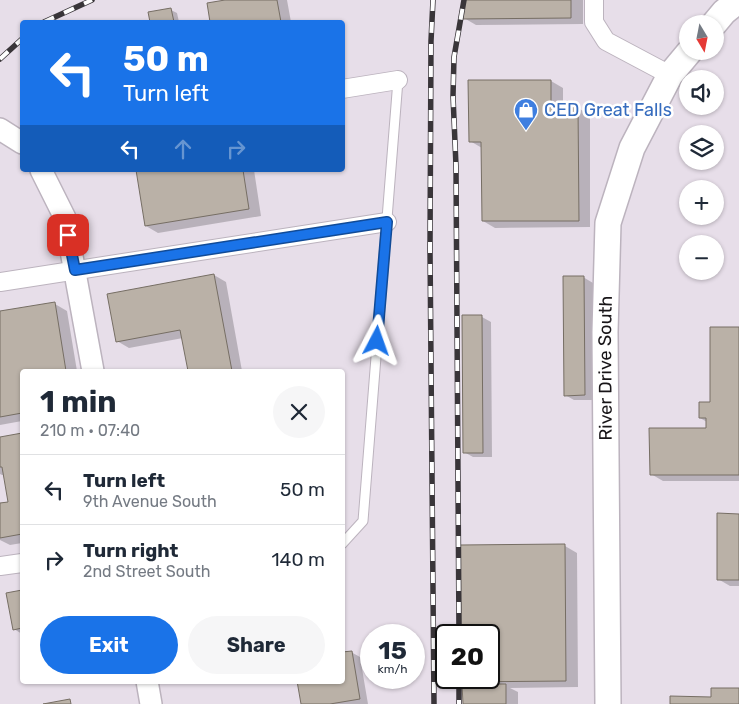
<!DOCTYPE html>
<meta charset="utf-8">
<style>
body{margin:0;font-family:Rubik,sans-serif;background:#f6f6f7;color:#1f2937;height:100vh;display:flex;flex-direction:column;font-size:19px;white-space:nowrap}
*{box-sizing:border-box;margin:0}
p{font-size:16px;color:#747a83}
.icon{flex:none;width:28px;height:28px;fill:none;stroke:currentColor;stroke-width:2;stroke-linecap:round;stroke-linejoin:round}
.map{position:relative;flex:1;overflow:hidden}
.details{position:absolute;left:20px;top:369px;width:325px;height:315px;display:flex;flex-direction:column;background:#fff;border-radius:5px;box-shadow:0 1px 4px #0004}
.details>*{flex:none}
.hud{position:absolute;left:20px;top:20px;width:325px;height:152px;border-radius:5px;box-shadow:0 1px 4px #0004;background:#1a73e8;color:#fff;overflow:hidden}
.needle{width:32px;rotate:170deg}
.tools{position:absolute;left:679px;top:15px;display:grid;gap:10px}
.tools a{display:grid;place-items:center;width:45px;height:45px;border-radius:50%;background:#fff;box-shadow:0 1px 4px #0004;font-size:25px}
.speed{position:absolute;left:360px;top:624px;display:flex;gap:10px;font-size:25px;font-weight:700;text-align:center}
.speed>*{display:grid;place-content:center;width:65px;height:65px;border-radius:50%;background:#fff;box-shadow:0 1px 4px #0004;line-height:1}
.speed small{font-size:12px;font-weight:400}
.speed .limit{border:2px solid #111;border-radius:8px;background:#fff;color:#111}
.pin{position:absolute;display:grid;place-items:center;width:42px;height:42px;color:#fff;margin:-21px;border-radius:10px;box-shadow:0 2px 8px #0006}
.me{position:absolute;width:55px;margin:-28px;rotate:4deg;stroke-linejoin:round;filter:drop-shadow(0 0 4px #0008)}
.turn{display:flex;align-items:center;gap:18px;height:105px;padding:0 20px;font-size:22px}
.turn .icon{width:65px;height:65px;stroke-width:2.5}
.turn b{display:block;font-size:35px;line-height:42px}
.lanes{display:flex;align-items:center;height:48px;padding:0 20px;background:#0003;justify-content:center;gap:25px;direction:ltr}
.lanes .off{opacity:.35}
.round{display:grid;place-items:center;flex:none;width:52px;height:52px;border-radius:26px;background:#f6f6f7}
.head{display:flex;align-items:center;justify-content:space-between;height:85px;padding:0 20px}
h1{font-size:30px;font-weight:700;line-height:38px}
.action{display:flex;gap:10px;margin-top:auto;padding:10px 20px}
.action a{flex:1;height:58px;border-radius:30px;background:#1a73e8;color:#fff;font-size:20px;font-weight:700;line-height:58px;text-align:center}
.action a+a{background:#f6f6f7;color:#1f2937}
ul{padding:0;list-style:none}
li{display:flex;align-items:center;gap:15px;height:70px;padding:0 20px;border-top:1px solid #e0e1e3}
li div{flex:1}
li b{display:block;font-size:19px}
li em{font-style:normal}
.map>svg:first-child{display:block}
.shadow{fill:#0003}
.building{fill:#bab1a7;stroke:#766e64}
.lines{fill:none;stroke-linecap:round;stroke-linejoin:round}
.service-casing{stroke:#bcb3be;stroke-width:11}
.minor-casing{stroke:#bcb3be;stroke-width:20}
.tertiary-casing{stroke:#bcb3be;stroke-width:24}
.secondary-casing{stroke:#bcb3be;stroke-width:28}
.service{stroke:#fff;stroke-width:9}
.minor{stroke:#fff;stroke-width:18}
.tertiary{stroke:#fff;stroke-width:21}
.secondary{stroke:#fff;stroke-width:25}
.rail-casing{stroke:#393539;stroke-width:5.5}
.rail{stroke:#fff;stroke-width:4;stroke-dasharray:11;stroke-linecap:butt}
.route-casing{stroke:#114b97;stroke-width:12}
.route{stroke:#1a73e8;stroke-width:9}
.labels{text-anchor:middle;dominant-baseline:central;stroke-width:5;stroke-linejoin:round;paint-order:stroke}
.shop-label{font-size:18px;fill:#366cbe;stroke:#fff;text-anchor:start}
.street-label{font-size:18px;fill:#181518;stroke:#fff}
</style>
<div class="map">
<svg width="739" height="704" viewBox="0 0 739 704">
<rect width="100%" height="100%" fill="#e7dee9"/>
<!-- shadow -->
<path class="shadow" d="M232,0H287L291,22H212L208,4Z
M467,0H583V24L476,25L464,18Z
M171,10L177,13L179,22H151L150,13Z
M551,81L563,88V108H578L590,115V227L495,228L483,221L482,148L470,141Z
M137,170H254L261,216L158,233L146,226Z
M214,275L226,282L242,371H189L183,338L129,348L117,341Z
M583,277L593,283V400H574L565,395Z
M55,304L67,311L77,371H22V421L0,425V313Z
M463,317H482L491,322L492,457H473L464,452Z
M739,328V481H663L651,474L707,429V422L700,418L712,403Z
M22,434V543L10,545L0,540V504L10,503L5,475H2L0,474V438Z
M739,515V586H730L718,579Z
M565,546L577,553L578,687L510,688L518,692V704H464L470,686L463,681V678H489V635H462Z
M22,592V634L14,629L8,594Z
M351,652L360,657L368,704H302L342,681Z"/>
<!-- building -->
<path class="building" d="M225,0H277L281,22H210L207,3Z
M465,0H571V18L462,19Z
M171,8L174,22H150L148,12Z
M468,80H551V107L578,106L579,221H482L481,142H469Z
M136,170H243L249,209L145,226Z
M214,274L232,371H188L180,330L116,342L107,294Z
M563,276H584L585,395L564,396Z
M55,302L66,371H22V413L0,417V311Z
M462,315H482L483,453H463Z
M710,327H739V475H650L649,428H706V418H699V402H710Z
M22,433V534L0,538V503L8,502L2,467H0V437Z
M717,513L739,514V580H717Z
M565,544L566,681L461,682V678H489V635H461L460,545Z
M22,590V628L13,630L6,593Z
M352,651L360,699L330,704H301L297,681H342V652Z
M462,684H506V704H463Z
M711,688H739V704H670V696L711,697Z
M70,699L71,704H43Z"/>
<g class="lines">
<!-- service casing -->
<g class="service-casing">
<path id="service" d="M342,544L363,521L398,80"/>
</g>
<!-- minor casing -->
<g class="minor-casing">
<path id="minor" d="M594,0V22L606,41L670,75
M342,89L398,80
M0,282L387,222
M0,566L22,563"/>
</g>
<!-- tertiary casing -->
<g class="tertiary-casing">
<path id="tertiary" d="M0,129L22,143
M41,170L65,218L93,371
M147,681L151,704"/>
</g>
<!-- secondary casing -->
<g class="secondary-casing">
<g id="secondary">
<path d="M714,24L724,12L739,0"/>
<path id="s1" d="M608,704L605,332L608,223L632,148L670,75L690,51"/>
</g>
</g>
<!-- service -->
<use href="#service" class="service"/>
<!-- minor -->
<use href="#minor" class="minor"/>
<!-- tertiary -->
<use href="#tertiary" class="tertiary"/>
<!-- secondary -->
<use href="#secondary" class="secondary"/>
<!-- rail casing -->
<g class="rail-casing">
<path id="rail" d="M433,0L431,41L430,249L434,704
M44,22L92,0
M0,59L22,39
M459,635L456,166L453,96L454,57L464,0
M459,678V704"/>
</g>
<!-- rail -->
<use href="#rail" class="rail"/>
</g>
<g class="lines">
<!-- route casing -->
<g class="route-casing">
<path id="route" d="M68,235L75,270L387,222L377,341"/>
</g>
<!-- route -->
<use href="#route" class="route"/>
</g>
<!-- icons -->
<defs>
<g id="shop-pin" transform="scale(1.25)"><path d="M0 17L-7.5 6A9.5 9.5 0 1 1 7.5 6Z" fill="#3f7fe0" stroke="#fff"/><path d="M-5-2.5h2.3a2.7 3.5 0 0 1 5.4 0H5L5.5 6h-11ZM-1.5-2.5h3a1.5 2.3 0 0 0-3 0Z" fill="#fff"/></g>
</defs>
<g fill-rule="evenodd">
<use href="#shop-pin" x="526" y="110"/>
</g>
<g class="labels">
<!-- shop labels -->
<g class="shop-label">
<text x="544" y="110">CED Great Falls</text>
</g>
<!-- street labels -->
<g class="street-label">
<text stroke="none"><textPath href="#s1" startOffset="336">River Drive South</textPath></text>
</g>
</g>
</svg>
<div class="tools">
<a><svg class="needle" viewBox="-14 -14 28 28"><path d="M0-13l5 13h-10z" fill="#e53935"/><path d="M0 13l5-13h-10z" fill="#747a83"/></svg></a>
<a><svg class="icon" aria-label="sound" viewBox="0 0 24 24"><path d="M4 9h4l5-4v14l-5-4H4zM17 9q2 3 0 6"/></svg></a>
<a><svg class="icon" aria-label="layers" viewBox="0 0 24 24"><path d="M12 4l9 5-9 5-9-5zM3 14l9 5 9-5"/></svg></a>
<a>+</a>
<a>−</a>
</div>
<div class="speed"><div>15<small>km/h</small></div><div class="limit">20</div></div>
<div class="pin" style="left:68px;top:235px;background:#d93025"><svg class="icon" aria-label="arrive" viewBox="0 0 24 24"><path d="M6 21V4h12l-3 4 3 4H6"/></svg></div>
<svg class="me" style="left:377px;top:341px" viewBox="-20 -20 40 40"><path d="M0-17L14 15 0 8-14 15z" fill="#1a73e8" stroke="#fff" stroke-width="4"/></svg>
<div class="hud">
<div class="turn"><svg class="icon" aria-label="left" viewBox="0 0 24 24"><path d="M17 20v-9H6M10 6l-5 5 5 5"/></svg><div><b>50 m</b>Turn left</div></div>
<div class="lanes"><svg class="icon" aria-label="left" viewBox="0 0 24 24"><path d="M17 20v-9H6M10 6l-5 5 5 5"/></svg><svg class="icon off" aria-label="ahead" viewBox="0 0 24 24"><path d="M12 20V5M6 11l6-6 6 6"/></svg><svg class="icon off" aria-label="right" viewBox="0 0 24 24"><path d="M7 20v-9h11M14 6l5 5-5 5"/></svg></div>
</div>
<section class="details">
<div class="head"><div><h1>1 min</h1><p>210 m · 07:40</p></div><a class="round"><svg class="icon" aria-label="close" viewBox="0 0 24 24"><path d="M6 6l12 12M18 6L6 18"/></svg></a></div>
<ul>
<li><svg class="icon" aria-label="left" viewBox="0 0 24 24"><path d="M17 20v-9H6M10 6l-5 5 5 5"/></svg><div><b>Turn left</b><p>9th Avenue South</p></div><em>50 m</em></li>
<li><svg class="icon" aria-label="right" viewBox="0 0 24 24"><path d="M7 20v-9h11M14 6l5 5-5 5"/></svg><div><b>Turn right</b><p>2nd Street South</p></div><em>140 m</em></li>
</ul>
<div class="action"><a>Exit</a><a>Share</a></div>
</section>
</div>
